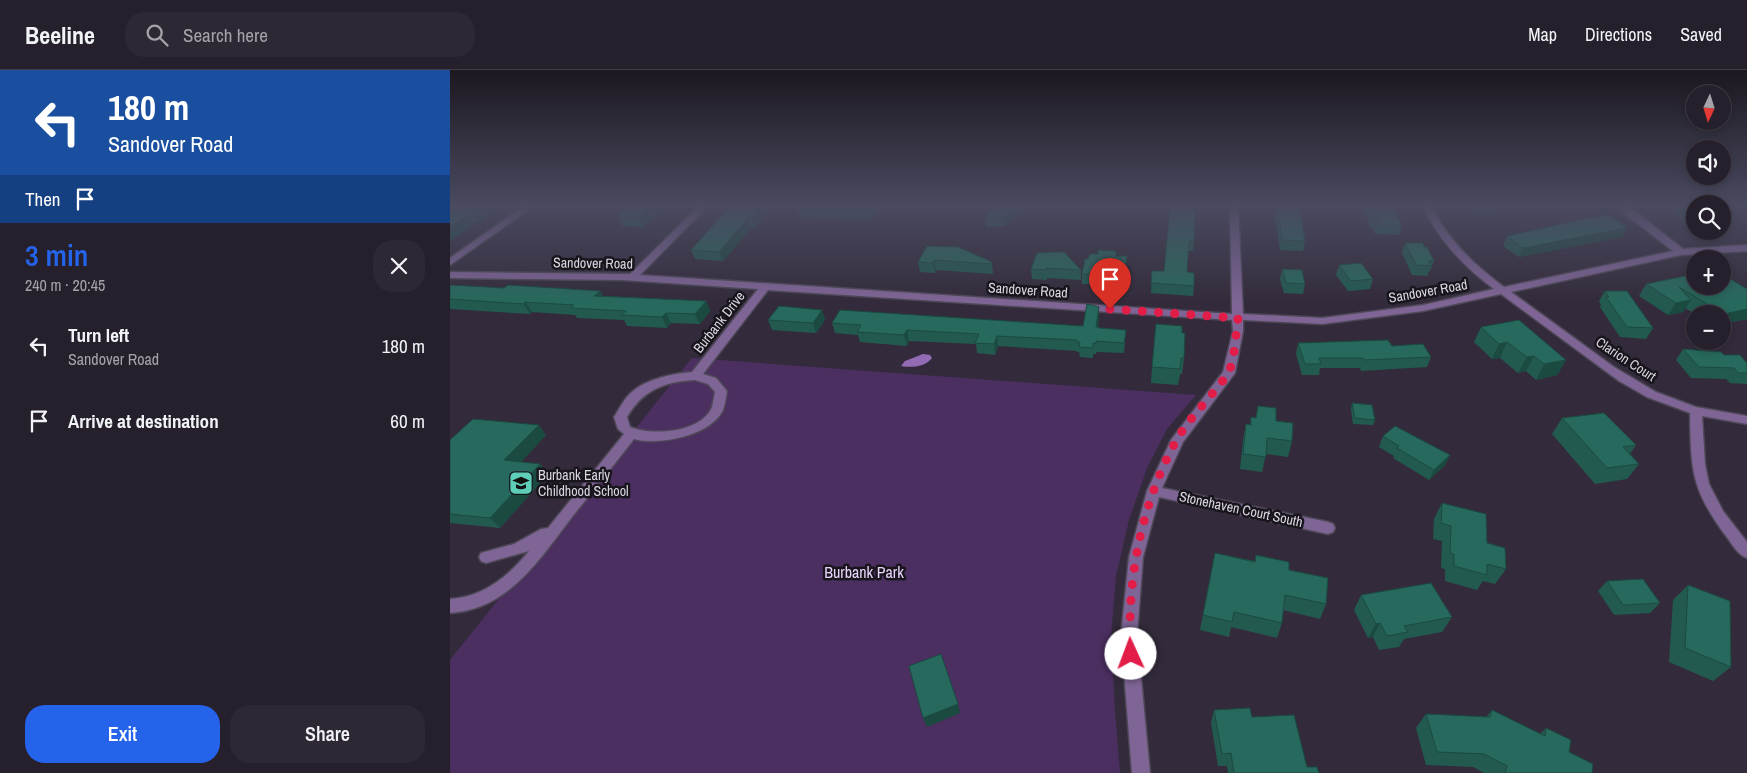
<!DOCTYPE html>
<meta charset="utf-8">
<style>
body{margin:0;font-family:"Archivo Narrow",sans-serif;background:#2e2834;color:#f1f3f6;height:100vh;display:flex;flex-direction:column;font-size:19px;white-space:nowrap}
*{box-sizing:border-box;margin:0}
p{font-size:16px;color:#a4a3a9}
.icon{flex:none;width:28px;height:28px;fill:none;stroke:currentColor;stroke-width:2;stroke-linecap:round;stroke-linejoin:round}
.map{position:relative;flex:1;overflow:hidden}
.panel{display:flex;flex-direction:column;background:#26202c;width:450px}
.panel>*{flex:none}
.banner{background:#1a4fa0;color:#fff;overflow:hidden}
.needle{width:32px;rotate:184deg}
.controls{position:absolute;left:1236px;top:15px;display:grid;gap:10px}
.controls a{display:grid;place-items:center;width:45px;height:45px;border-radius:50%;background:#26202c;box-shadow:0 2px 8px #0003,0 0 0 1px #423e48;font-size:25px}
.pin{position:absolute;display:grid;place-items:center;width:42px;height:42px;color:#fff;margin:-51px -21px;border-radius:50% 50% 50% 0;rotate:-45deg;box-shadow:0 0 5px #0007}
.pin .icon{rotate:45deg}
.me{position:absolute;width:55px;margin:-28px;rotate:358deg;stroke-linejoin:round;filter:drop-shadow(0 0 4px #0008)}
.turn{display:flex;align-items:center;gap:18px;height:105px;padding:0 25px;font-size:22px}
.turn .icon{width:65px;height:65px;stroke-width:2.5}
.turn b{display:block;font-size:35px;line-height:42px}
.then{display:flex;align-items:center;height:48px;padding:0 25px;background:#0003;gap:10px;font-size:19px}
.round{display:grid;place-items:center;flex:none;width:52px;height:52px;border-radius:20px;background:#2e2834}
.summary{display:flex;align-items:center;justify-content:space-between;height:85px;padding:0 25px}
h1{font-size:30px;font-weight:600;line-height:38px;color:#2563eb}
.action{display:flex;gap:10px;margin-top:auto;padding:10px 25px}
.action a{flex:1;height:58px;border-radius:20px;background:#2563eb;color:#fff;font-size:20px;font-weight:600;line-height:58px;text-align:center}
.action a+a{background:#2e2834;color:#f1f3f6}
ul{padding:0;list-style:none}
li{display:flex;align-items:center;gap:15px;height:75px;padding:0 25px}
li div{flex:1}
li b{display:block;font-size:19px}
li em{font-style:normal}
header{display:flex;align-items:center;gap:30px;box-sizing:border-box;height:70px;padding:0 25px;background:#26202c;border-bottom:1px solid #423e48}
header strong{font-size:24px}
nav{display:flex;gap:28px;margin-inline-start:auto;font-size:18px}
.search{width:350px;height:45px;background:#2e2834;display:flex;align-items:center;gap:12px;box-sizing:border-box;padding:0 18px;border-radius:20px;color:#a4a3a9;font-size:19px}
main{display:flex;flex:1;min-height:0}
.map>svg:first-child{display:block}
.green{fill:#4b2f61}
.water{fill:#936bb5}
.lines{fill:none;stroke-linecap:round;stroke-linejoin:round}
.minor-casing{stroke:#4e4756;stroke-width:3}
.minor{fill:#7f6596;fill-rule:evenodd}
.wall{fill:#225a4f}
.shaded-wall{fill:#1b4a40}
.building{fill:#27695c;stroke:#1b4a40}
.route{stroke:#e11d48;stroke-width:9;stroke-dasharray:0 16.2}
.labels{text-anchor:middle;dominant-baseline:central;stroke-width:5;stroke-linejoin:round;paint-order:stroke}
.street-label{font-size:14px;fill:#dcd7e1;stroke:#19151c}
.poi-label{font-size:14px;fill:#dcd7e1;stroke:#19151c;text-anchor:start}
.near-park-label{font-size:16px;fill:#e8d4fc;stroke:#19151c}
</style>
<header>
<strong>Beeline</strong>
<div class="search"><svg class="icon" aria-label="search" viewBox="0 0 24 24"><circle cx="10" cy="10" r="6"/><path d="M15 15l6 6"/></svg>Search here</div>
<nav><a>Map</a><a>Directions</a><a>Saved</a></nav>
</header>
<main>
<section class="panel">
<div class="banner">
<div class="turn"><svg class="icon" aria-label="left" viewBox="0 0 24 24"><path d="M17 20v-9H6M10 6l-5 5 5 5"/></svg><div><b>180 m</b>Sandover Road</div></div>
<div class="then">Then<svg class="icon" aria-label="arrive" viewBox="0 0 24 24"><path d="M6 21V4h12l-3 4 3 4H6"/></svg></div>
</div>
<div class="summary"><div><h1>3 min</h1><p>240 m · 20:45</p></div><a class="round"><svg class="icon" aria-label="close" viewBox="0 0 24 24"><path d="M6 6l12 12M18 6L6 18"/></svg></a></div>
<ul>
<li><svg class="icon" aria-label="left" viewBox="0 0 24 24"><path d="M17 20v-9H6M10 6l-5 5 5 5"/></svg><div><b>Turn left</b><p>Sandover Road</p></div><em>180 m</em></li>
<li><svg class="icon" aria-label="arrive" viewBox="0 0 24 24"><path d="M6 21V4h12l-3 4 3 4H6"/></svg><div><b>Arrive at destination</b></div><em>60 m</em></li>
</ul>
<div class="action"><a>Exit</a><a>Share</a></div>
</section>
<div class="map">
<svg width="1297" height="703" viewBox="0 0 1297 703">
<rect width="100%" height="100%" fill="#332b3b"/>
<!-- green -->
<path class="green" d="M242,288L746,325L717,359L697,398L679,450L666,506L661,566L665,641L670,703H0V590Z"/>
<!-- water -->
<path class="water" d="M473,284L480,285L482,288C475,297 461,298 451,296L455,291Z"/>
<g class="lines">
<!-- minor casing -->
<g class="minor-casing">
<path id="minor" d="M77,134H87L0,195V188Z
M251,134H260L190,205L782,244L780,134H788L793,244L872,248L973,235L1044,219C1013,196 988,170 972,134H980C998,170 1023,194 1054,217L1223,181L1175,144L1167,134H1176L1233,179L1297,175V181L1231,185L1061,222L1164,297L1206,322L1246,337L1297,346V354L1252,346L1255,394L1259,414L1273,441L1297,472V488C1288,485 1282,474 1276,466C1241,419 1241,400 1240,343L1197,327L1169,311L1051,224L973,241L872,254L793,250V261L785,303L733,372L712,418L878,452L883,454L885,458L883,462L878,464L709,427L693,487L687,565L700,703H682L671,565L679,487L697,421L721,370L773,302L783,261L782,250L318,220L253,304L266,308L277,321C276,327 275,335 273,340C261,366 208,376 184,369C164,395 143,421 122,447C90,489 58,540 0,543V529C33,527 59,506 79,481L36,493L31,491L29,487L31,483L64,474L91,459L98,458L174,364L168,359L164,347C168,341 172,333 177,327C191,310 220,304 242,302L308,219L173,210L0,208V202L180,204ZM245,310L258,314L265,322C264,326 263,333 262,337C251,363 202,366 180,357L177,347C193,320 213,312 245,310Z"/>
</g>
<!-- minor -->
<use href="#minor" class="minor"/>
</g>
<!-- wall -->
<path class="wall" d="M12,134H54L29,152L23,151L25,154L0,171V142Z
M181,134H217L194,157L172,156L168,146Z
M282,134H325L304,158H301L273,191L245,189L241,180Z
M349,134H433L422,149L349,147L347,137Z
M824,134H849L855,171L853,181L830,180L825,147Z
M912,134H944L952,156L949,165L925,164L923,158H920Z
M1016,134H1048L1046,141H1043L1041,145L1021,144Z
M1218,134H1245V153L1233,152Z
M720,138L744,171L743,181H738L737,202L744,216L743,226L701,223L702,201H714Z
M573,142L554,156L536,157L535,148Z
M1272,147L1285,148L1279,157L1272,156Z
M1057,166L1172,167L1069,187L1053,176Z
M955,173L974,177L984,191L980,201H979L977,206L962,205L952,183Z
M477,176L542,192L543,204L486,200L485,203L470,202L468,192Z
M587,183L631,200V210L597,208V210L582,209L581,199Z
M666,186H677L674,213L648,211L647,214H632V204L638,189Z
M889,195L923,209L920,219L898,221L886,205Z
M832,199L855,214L853,224L834,223L830,209Z
M1196,214L1297,219V249L1272,254V244H1245L1235,238L1233,242L1218,245L1189,226Z
M0,215L54,218L150,221L153,226L256,231L260,241L250,254L221,253L217,258L177,256L174,250L127,248L125,245L82,242L80,244L0,239Z
M1155,221L1203,258L1196,269L1170,267L1150,237L1151,235L1149,231Z
M372,240L375,250L366,263L322,260L318,250Z
M649,247L648,257L649,258L676,260L674,283L646,282V284H643V288L630,287L629,282H627V281L548,276L545,285L527,283L526,274L459,271L457,276L410,272L408,265L385,263L382,253L633,256Z
M1031,257L1116,290L1107,305L1086,310L1076,301L1068,303L1050,288L1042,289L1024,272Z
M732,263L734,288L732,304H730L728,315L701,313L702,297Z
M848,273L942,276L981,287L977,297L911,301L910,298H870L869,305H852L846,284Z
M1233,279L1274,285L1297,293V314L1280,313L1276,309L1241,308L1226,290Z
M902,333L925,350L923,355L903,354L901,339Z
M808,336L826,351L842,371L838,387L816,384L812,402L790,399L793,370L796,354L800,355L801,347L806,348Z
M1112,348L1186,375L1180,384L1189,394L1177,409L1145,414L1102,364Z
M96,365L71,392L90,394L98,404L50,458L0,453V370Z
M933,366L1000,385L995,395L979,410L943,388L944,386L929,377Z
M992,433L1037,473L1056,499L1045,514L1033,511L1027,520L995,511V499L991,498L992,471L983,469L984,449Z
M765,483L805,491L806,485L839,500L876,534L870,549L833,540L832,553L827,568L781,557L779,567L750,560Z
M1157,511L1210,533L1200,543L1164,545L1148,521Z
M1238,515L1281,597L1263,611L1219,592L1223,530Z
M911,525L1002,547L992,562L954,569L949,577L929,580L923,567L918,568L904,540Z
M764,640L802,647L857,697L869,703H778L777,696H768L761,653Z
M1042,640L1090,664L1096,658L1119,682L1142,703H1034L1023,697L976,695L966,658L976,644L1036,647Z"/>
<!-- shaded-wall -->
<path class="shaded-wall" d="M35,134H54L29,152L23,142Z
M203,134H217L194,157L189,147Z
M313,134H325L304,158L301,148Z
M424,134H433L422,149L420,140Z
M570,134H572L573,142L554,156L553,146Z
M19,145L25,154L0,171V157Z
M298,148L301,158L273,191L269,182Z
M1177,158L1172,167L1069,187L1073,178Z
M484,190L486,200L485,203L483,193Z
M150,221L156,231L144,226Z
M1241,230L1233,242L1218,245L1226,233Z
M256,231L260,241L250,254L245,244Z
M75,232L82,242L80,244L74,234Z
M649,237V247L646,267V257Z
M1297,239V249L1272,254V246L1274,244Z
M372,240L375,250L366,263L363,253Z
M216,243L221,253L217,258L212,247Z
M457,260L459,271L457,276L454,265Z
M547,266L548,276L545,285L544,274Z
M1057,272L1050,288L1042,289L1049,274Z
M1084,286L1076,301L1068,303L1077,287Z
M1116,290L1107,305L1086,310L1094,294Z
M89,355L96,365L63,401L54,390Z
M1000,385L995,395L979,410L984,400Z
M90,394L98,404L50,458L40,448Z
M930,553L923,567L918,568L926,554Z
M508,634L510,643L477,657L473,648Z"/>
<!-- building -->
<path class="building" d="M12,134H35L23,142H17L19,145L0,157V142Z
M181,134H203L189,147L168,146Z
M282,134H313L301,148H298L269,182L241,180Z
M349,134H424L420,140L347,137Z
M545,134H570L553,146L535,148Z
M827,134H849L855,171L832,170Z
M918,134H944L952,156L928,154L926,149H923Z
M1026,134H1044L1045,135Z
M1230,134H1245V144L1238,143Z
M1272,135L1285,148L1272,147Z
M720,138L745,139L744,171H739L737,202L744,203V216L701,213L702,201H714Z
M1158,144L1177,158L1073,178L1057,166Z
M955,173H973L974,177H977L984,191H979L981,196L966,195Z
M477,176L508,177L542,192V194L484,190L483,193L468,192Z
M648,180L666,181V186H677L675,202L648,201L647,204H632L635,189H638L640,184H648Z
M606,182H614L631,200L597,198L596,200L581,199L587,183Z
M911,193L923,209L901,211L889,195Z
M832,199L852,200L855,214L836,213Z
M1245,204V216H1272V204L1297,219V239L1274,244L1229,217L1241,230L1226,233L1196,214Z
M0,215L54,218L58,215L150,221L144,226L256,231L245,244L216,243L212,247L171,245L176,241L121,238L124,235L75,232L74,234L0,229Z
M1155,221H1177L1203,258L1177,257L1156,227H1159Z
M637,234L649,237L646,257H649V258L676,260L674,273L646,271V274L643,273V278L629,277L630,272H627V270L547,266L544,274L525,273L529,264L457,260L454,265L407,262L411,255L382,253L390,240L633,256Z
M329,236L372,240L363,253L318,250Z
M1069,250L1116,290L1094,294L1084,286L1077,287L1057,272L1049,274L1031,257Z
M706,254L732,256V263H735L734,288H731L730,299L702,297Z
M938,270L942,276L973,274L981,287L914,290L913,288H869L871,294H855L848,273Z
M1233,279L1271,282L1274,285H1290L1297,293V303H1288L1284,298L1249,297Z
M902,333L922,335L925,350L905,348Z
M808,336L826,338V351L843,353L842,371L817,368L816,387L793,384L796,354L801,355V347L806,348Z
M1154,343L1186,375L1173,377L1189,394L1157,398L1112,348Z
M23,349L89,355L54,390L90,394L40,448L0,444V370Z
M945,356L1000,385L984,400L947,378L949,376L933,366Z
M992,433L1036,444L1037,473L1055,478L1056,499L1037,494V505L1004,496V484L1000,483L1001,456L991,453Z
M765,483L805,492L806,485L839,492V500L878,508L876,534L835,525L832,553L784,542L782,552L753,545Z
M1193,509L1210,533L1173,535L1157,511Z
M981,513L1002,547L954,556L958,562L937,566L930,553L926,554L911,525Z
M1238,515L1280,531L1281,597L1235,578Z
M491,584L508,634L473,648L459,596Z
M800,638L802,647L844,645L857,697H867L869,703H784L781,683L772,684L764,640Z
M1042,640L1095,666L1096,658L1121,670L1119,682L1143,694L1142,703H1055L1057,696L1034,684L987,682L976,644L1040,647Z"/>
<!-- sky -->
<linearGradient id="sky" x2="0" y2="1"><stop stop-color="#1c1820"/><stop offset="0.58" stop-color="#4a4a60"/><stop offset="1" stop-color="#4a4a60" stop-opacity="0"/></linearGradient>
<rect width="1297" height="233" fill="url(#sky)"/>
<g class="lines">
<!-- route -->
<path class="route" d="M660,239L788,248L783,290L779,302C763,326 740,346 726,371C691,434 676,513 681,584"/>
</g>
<!-- icons -->
<defs>
<g id="school-square" transform="scale(1.25)"><rect x="-9" y="-9" width="18" height="18" rx="4" fill="#5eceb8" stroke="#19151c"/><path d="M0-5L7-2L0 1L-7-2ZM-4 1L0 2.5L4 1V4Q0 6-4 4Z" fill="#111"/></g>
</defs>
<g fill-rule="evenodd">
<use href="#school-square" x="71" y="413"/>
</g>
<g class="labels">
<!-- street labels -->
<g class="street-label">
<text transform="translate(143 193) rotate(1)">Sandover Road</text>
<text transform="translate(578 220) rotate(4)">Sandover Road</text>
<text transform="translate(978 221) rotate(-10)">Sandover Road</text>
<text transform="translate(269 252) rotate(-52)">Burbank Drive</text>
<text transform="translate(1176 289) rotate(33)">Clarion Court</text>
<text transform="translate(791 439) rotate(12)">Stonehaven Court South</text>
</g>
<!-- poi labels -->
<g class="poi-label">
<text x="88" y="405">Burbank Early<tspan x="88" dy="16">Childhood School</tspan></text>
</g>
<!-- near-park labels -->
<g class="near-park-label">
<text x="414" y="502">Burbank Park</text>
</g>
</g>
</svg>
<div class="controls">
<a><svg class="needle" viewBox="-14 -14 28 28"><path d="M0-13l5 13h-10z" fill="#e53935"/><path d="M0 13l5-13h-10z" fill="#a4a3a9"/></svg></a>
<a><svg class="icon" aria-label="sound" viewBox="0 0 24 24"><path d="M4 9h4l5-4v14l-5-4H4zM17 9q2 3 0 6"/></svg></a>
<a><svg class="icon" aria-label="search" viewBox="0 0 24 24"><circle cx="10" cy="10" r="6"/><path d="M15 15l6 6"/></svg></a>
<a>+</a>
<a>−</a>
</div>
<div class="pin" style="left:660px;top:239px;background:#d93025"><svg class="icon" aria-label="arrive" viewBox="0 0 24 24"><path d="M6 21V4h12l-3 4 3 4H6"/></svg></div>
<svg class="me" style="left:681px;top:584px" viewBox="-20 -20 40 40"><circle r="19" fill="#fff"/><path d="M0-13L10 11 0 6-10 11z" fill="#e11d48"/></svg>
</div>
</main>
